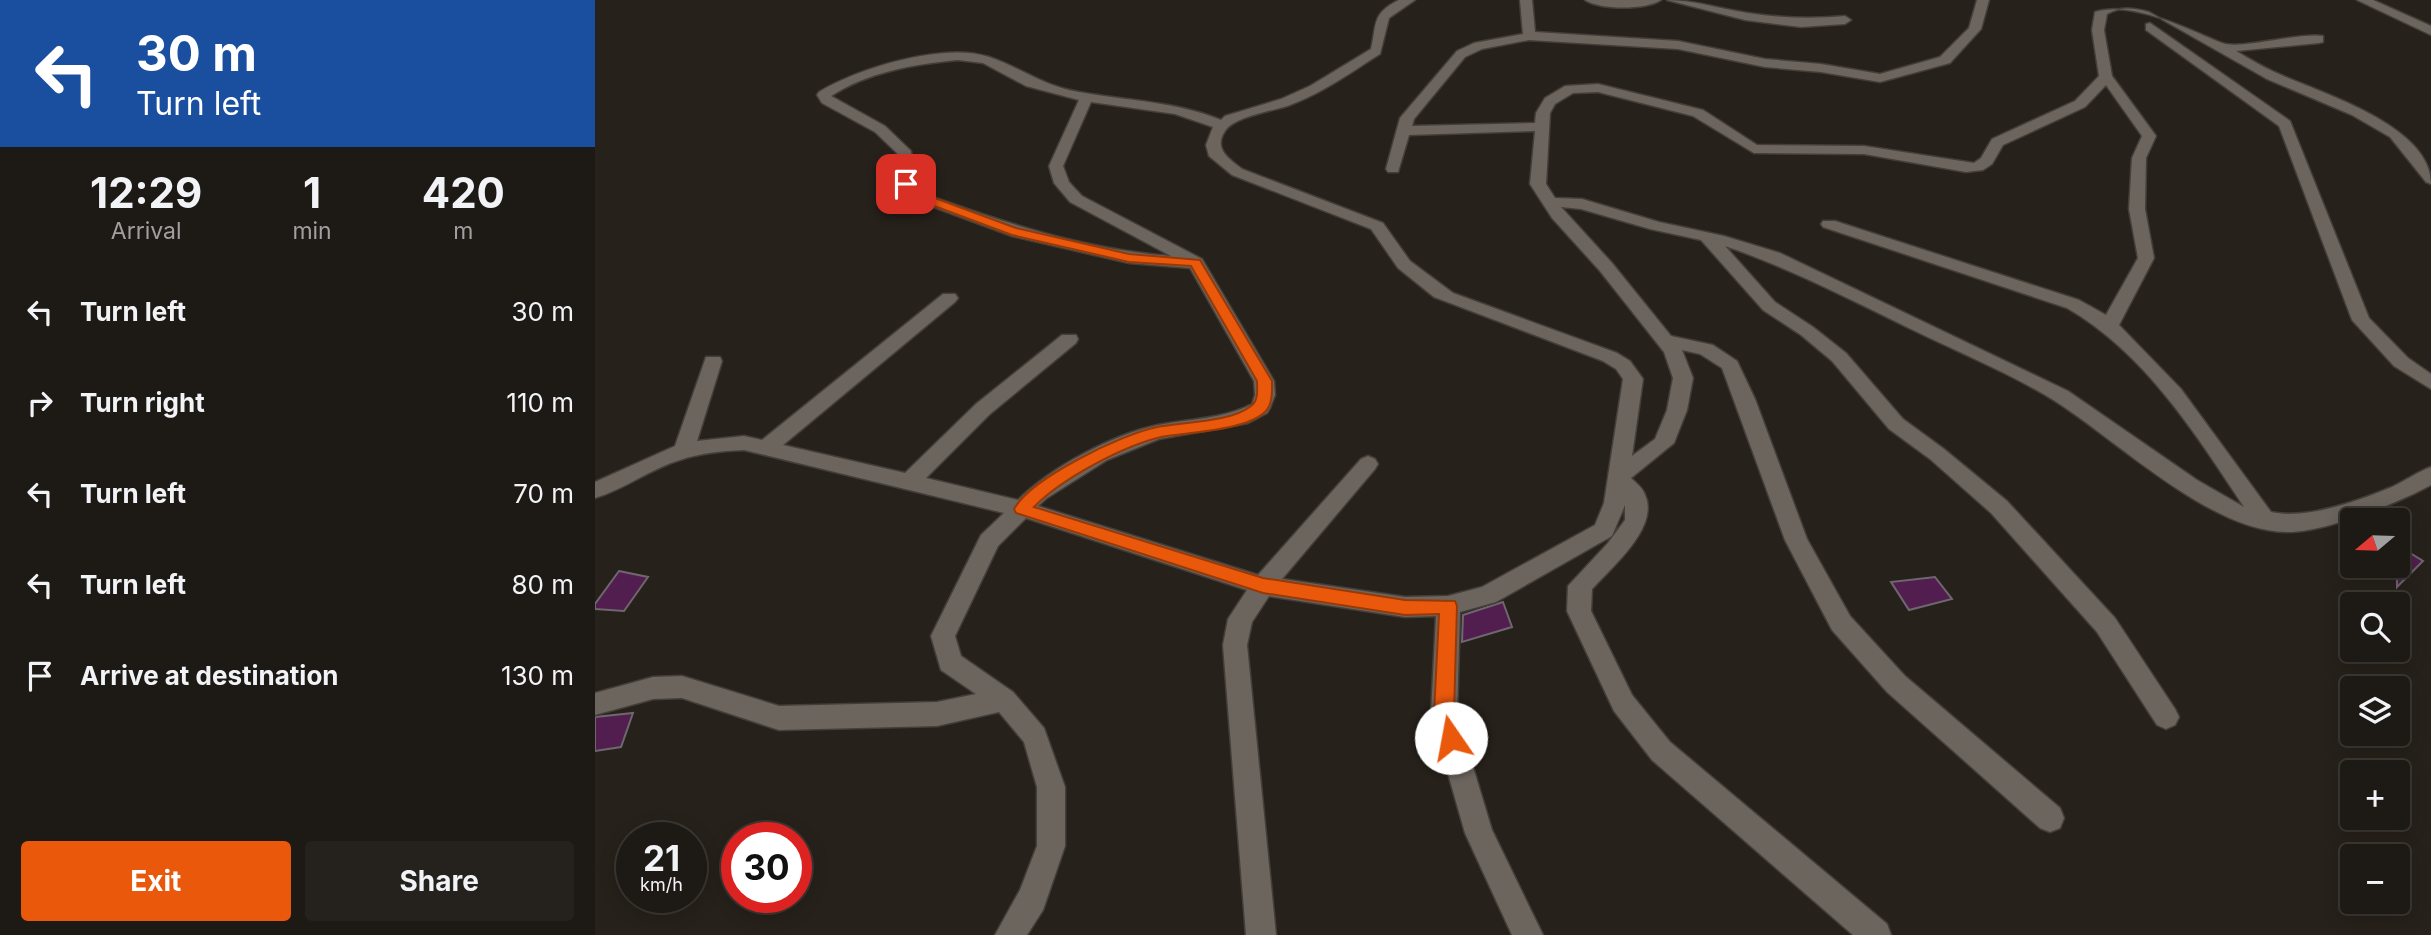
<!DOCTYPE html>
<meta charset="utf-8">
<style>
body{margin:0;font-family:Inter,sans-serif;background:#25221d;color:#f1f3f6;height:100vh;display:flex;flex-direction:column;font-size:26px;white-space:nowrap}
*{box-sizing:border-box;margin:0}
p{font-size:23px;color:#a0a0a0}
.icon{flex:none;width:38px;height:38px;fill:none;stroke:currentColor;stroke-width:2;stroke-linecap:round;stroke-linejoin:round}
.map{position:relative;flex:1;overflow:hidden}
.drawer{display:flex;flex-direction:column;background:#1d1914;width:595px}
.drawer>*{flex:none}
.hud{background:#1a4fa0;color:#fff;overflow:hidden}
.needle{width:46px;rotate:251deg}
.fabs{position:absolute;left:1745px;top:508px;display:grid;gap:14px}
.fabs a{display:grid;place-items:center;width:70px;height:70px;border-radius:7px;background:#1d1914;box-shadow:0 4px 18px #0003,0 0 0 2px #3b3834;font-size:35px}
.speed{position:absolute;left:21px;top:822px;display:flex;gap:14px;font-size:35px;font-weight:700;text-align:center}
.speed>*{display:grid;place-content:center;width:91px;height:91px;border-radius:50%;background:#1d1914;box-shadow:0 4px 18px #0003,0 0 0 2px #3b3834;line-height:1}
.speed small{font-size:18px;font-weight:400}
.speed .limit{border:10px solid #d22;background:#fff;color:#111}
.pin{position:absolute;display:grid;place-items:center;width:60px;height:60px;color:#fff;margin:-30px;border-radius:14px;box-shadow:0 4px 10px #0006}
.me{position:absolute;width:77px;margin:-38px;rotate:348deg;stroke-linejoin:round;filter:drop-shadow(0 0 5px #0008)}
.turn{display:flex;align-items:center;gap:24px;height:147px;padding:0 21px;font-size:32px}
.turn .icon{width:91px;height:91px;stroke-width:2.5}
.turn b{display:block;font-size:49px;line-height:60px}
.eta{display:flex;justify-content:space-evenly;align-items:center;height:119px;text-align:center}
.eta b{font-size:42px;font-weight:700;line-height:49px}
.primary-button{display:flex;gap:14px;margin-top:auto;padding:14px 21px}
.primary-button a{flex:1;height:80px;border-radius:7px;background:#ea580c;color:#fff;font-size:28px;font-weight:700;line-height:80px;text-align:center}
.primary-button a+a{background:#25221d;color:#f1f3f6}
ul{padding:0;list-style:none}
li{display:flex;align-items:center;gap:21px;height:91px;padding:0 21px}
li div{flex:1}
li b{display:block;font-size:26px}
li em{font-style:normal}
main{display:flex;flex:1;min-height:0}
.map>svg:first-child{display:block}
.building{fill:#521e4f;stroke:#6f676e;stroke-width:2}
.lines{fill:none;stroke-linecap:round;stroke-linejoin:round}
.minor-casing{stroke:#433e39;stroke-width:3}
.minor{fill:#6c655e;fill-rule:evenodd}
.route{fill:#ea580c;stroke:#983908;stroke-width:2}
</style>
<main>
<section class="drawer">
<div class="hud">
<div class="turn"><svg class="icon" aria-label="left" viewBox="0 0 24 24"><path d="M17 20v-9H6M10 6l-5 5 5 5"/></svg><div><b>30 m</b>Turn left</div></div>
</div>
<div class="eta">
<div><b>12:29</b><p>Arrival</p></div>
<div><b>1</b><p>min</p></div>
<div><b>420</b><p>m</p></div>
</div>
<ul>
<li><svg class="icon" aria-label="left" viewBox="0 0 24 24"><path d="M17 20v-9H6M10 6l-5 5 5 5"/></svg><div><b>Turn left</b></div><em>30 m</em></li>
<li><svg class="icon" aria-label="right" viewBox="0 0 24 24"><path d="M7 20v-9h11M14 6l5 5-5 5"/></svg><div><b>Turn right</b></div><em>110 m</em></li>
<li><svg class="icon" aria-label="left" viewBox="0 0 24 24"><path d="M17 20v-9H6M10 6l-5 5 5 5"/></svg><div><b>Turn left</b></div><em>70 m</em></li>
<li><svg class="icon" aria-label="left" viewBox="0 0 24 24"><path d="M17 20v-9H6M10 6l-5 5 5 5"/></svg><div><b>Turn left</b></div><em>80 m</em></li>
<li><svg class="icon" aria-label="arrive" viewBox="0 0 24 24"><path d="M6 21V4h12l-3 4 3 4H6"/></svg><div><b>Arrive at destination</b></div><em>130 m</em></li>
</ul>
<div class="primary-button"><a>Exit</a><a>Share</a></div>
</section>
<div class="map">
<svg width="1836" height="935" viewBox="0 0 1836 935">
<rect width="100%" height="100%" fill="#27211b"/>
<!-- building -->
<path class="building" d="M1802,545L1828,561L1802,587Z
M24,571L53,577L29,611L0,609V604Z
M1340,577L1357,599L1314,610L1296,582Z
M908,602L917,627L867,642L868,615Z
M38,713L26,747L0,751V717Z"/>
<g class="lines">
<!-- minor casing -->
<g class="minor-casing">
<path id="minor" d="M804,0H820L794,18L785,54C756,72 728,93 695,105C679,111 640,116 630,131C618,149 634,159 647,169L788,223L815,261L858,293L1022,353L1035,361L1048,379L1037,456L1060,439L1072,410L1078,378L1069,352L1005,271L957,218L935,184L940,131L814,135L803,172H793L791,169L805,118L862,51L879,43L928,34L925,0H937L940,32L1083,41L1170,59L1226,64L1285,74L1345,57L1374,28L1382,0H1394L1386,29L1355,63L1285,82L1226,72L1170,67L1083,49L934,40L887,49L870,57L819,119L817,126L940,123L941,113L950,98L970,86L1003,84L1108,110L1162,145L1269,146L1379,163L1386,158L1397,139L1480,101L1504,76L1497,30L1500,12C1537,0 1592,29 1627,43C1645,50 1704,32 1728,36V42L1724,43L1641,51C1655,59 1669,68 1684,74C1728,94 1836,126 1836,184L1831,182L1795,137L1757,115L1672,79L1554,12C1539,8 1526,6 1512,14L1509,30L1517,76L1561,136L1551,158L1550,209L1559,258L1524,325L1586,389L1676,512C1711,520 1763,501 1797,487C1810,481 1822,472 1836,467V485C1803,503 1729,533 1691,532C1615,531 1523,441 1460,401C1415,373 1365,353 1318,330C1256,300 1195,268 1130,246L1180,302L1218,327L1251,353L1308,419L1349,449L1412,501L1520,618L1580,709L1584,717L1580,725L1571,729L1562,725L1502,632L1396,513L1335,459L1294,429L1237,361L1206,335L1168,310L1106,240L1055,229L986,209L966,207L1017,263L1076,336L1118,345L1142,361L1160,399L1212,539L1255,616L1310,676L1465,808L1469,818L1465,828L1455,832L1445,828L1292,692L1237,630L1190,540L1127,368L1105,354L1087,350L1098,378L1092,410L1079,443L1036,478C1041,483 1048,488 1050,495C1065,527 1016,568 997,589L996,611L1037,695L1075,742L1292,924L1296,935H1258L1057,760L1019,711L972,611L973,586L1013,543L1030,520V505L1017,536L901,602L865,612L862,714L897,830L948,935H917L870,833L836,714L841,616L810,617L674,596L657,622L652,645L681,935H651L628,645L633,619L652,590L431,518L403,546L360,636L366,656L418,692L449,728L470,787V846L448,910L432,935H400L425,890L442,846V787L429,742L404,712L342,726L184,730L87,698L58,699L0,715V693L58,677L87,676L184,706L342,702L381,694L346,670L336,636L386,535L409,513L149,450C127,451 105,453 85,460C55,469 30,489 0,498V482L80,446L111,357H125L127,361L102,441L149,436L167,440L348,294H360L363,298L360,302L188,445L310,473L381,404L467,335H481L483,339L481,343L395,414L331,478L423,500C455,468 518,434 563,425C594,419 628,419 657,404L660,395L659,381L595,268L534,263L417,236L314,198L303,184L304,155L280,132L227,103L222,95L224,92C263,68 350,42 394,57C427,68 447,86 484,92C532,101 580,101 626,120L630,116L686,99L715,86L776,49C782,24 776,14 804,0ZM363,60L388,63L431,86L484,100L454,166L459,183L475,202L576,256C487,249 407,222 324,192L319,184L316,151L290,126L236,96C273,72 320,64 363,60ZM1511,85L1547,136L1537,158L1534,209L1543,258L1511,315L1484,300L1240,221H1228L1226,224L1228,227L1472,308C1550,353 1600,433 1649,507L1602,480L1473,391L1185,253L1129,236L1064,222L987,199L960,198L951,184L955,113L960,104L978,93L1003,92L1098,116L1159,153L1269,154L1371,172L1388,170L1397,164L1408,145L1490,107ZM496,102L580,114L618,127L611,145L614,156L637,175L776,229L803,268L839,297L1008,361L1021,369L1028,379L1009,503L1000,525L887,587L853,596L810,597L687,579L780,469L783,464L780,459L773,456L766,459L663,575L443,506L452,498L512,460L564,439L653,423L672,413L675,408L680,395L679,381L607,259L487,196L474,182L468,166Z
M990,0H1066C1051,10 1005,10 990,0Z
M1072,0C1100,0 1125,9 1153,13C1186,18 1217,19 1250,16L1256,20L1250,24L1206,27L1150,20Z
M1762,0H1778L1836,26V35Z
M1555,23L1695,121L1774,318L1813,358L1836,374V389L1799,366L1757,320L1684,126L1551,30V24Z"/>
</g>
<!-- minor -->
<use href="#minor" class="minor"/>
</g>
<!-- route -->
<path class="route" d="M307,181H315L323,192L421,228L534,254L605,260L677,381C677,391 678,404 670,412C649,431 594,432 566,437C528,446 466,479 439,507L668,578L810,600L860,601L862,606L859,714L866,738L863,744L856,747L849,744L839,714L844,614L810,615L668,593L421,513L419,509C436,478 527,434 562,427C588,422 637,422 656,406C664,400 662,390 662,381L596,266L534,262L417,235L315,197L305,184Z"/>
</svg>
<div class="fabs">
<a><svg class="needle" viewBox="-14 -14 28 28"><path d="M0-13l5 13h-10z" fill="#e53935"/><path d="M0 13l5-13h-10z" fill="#a0a0a0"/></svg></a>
<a><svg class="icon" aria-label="search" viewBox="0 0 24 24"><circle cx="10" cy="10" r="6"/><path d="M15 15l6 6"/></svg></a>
<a><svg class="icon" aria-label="layers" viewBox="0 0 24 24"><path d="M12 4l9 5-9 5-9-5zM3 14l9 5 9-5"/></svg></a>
<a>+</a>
<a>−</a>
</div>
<div class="speed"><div>21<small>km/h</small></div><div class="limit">30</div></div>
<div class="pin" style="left:311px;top:184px;background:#d93025"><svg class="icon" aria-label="arrive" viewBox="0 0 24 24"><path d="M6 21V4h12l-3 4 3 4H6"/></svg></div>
<svg class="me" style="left:856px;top:738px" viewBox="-20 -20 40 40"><circle r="19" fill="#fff"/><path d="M0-13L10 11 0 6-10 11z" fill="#ea580c"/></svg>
</div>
</main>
